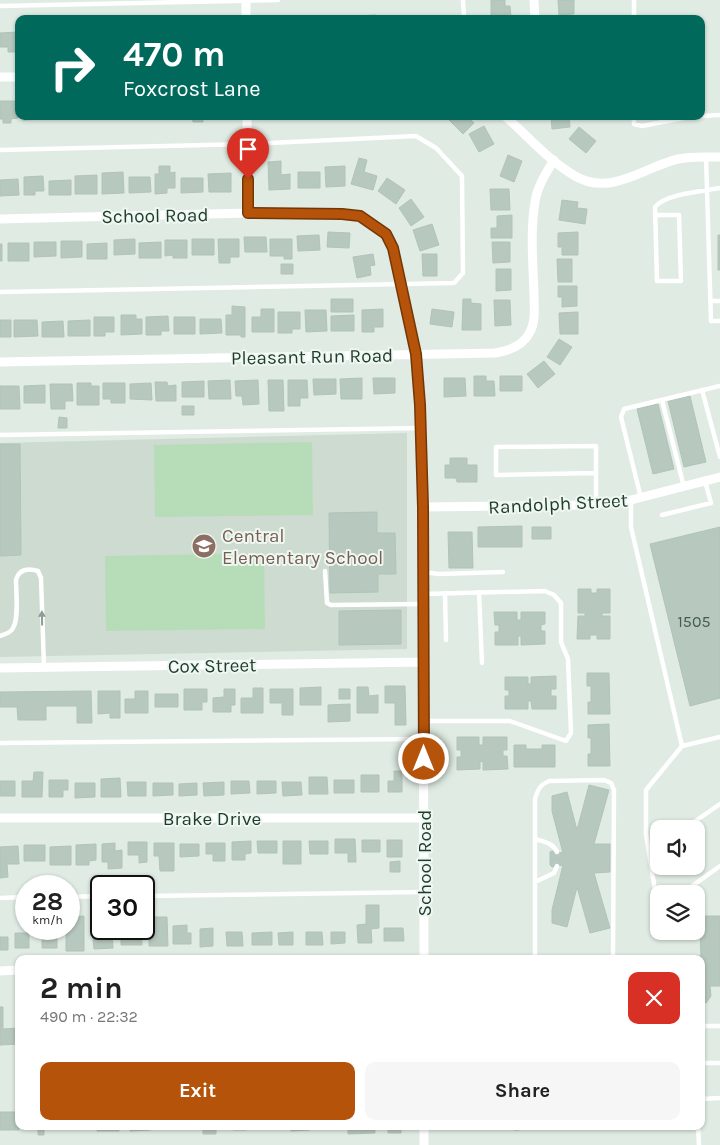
<!DOCTYPE html>
<meta charset="utf-8">
<style>
body{margin:0;font-family:Karla,sans-serif;background:#f6f6f6;color:#222;height:100vh;display:flex;flex-direction:column;font-size:19px;white-space:nowrap}
*{box-sizing:border-box;margin:0}
p{font-size:16px;color:#767676}
.icon{flex:none;width:28px;height:28px;fill:none;stroke:currentColor;stroke-width:2;stroke-linecap:round;stroke-linejoin:round}
.map{position:relative;flex:1;overflow:hidden}
.sheet{position:absolute;left:15px;top:955px;width:690px;height:175px;display:flex;flex-direction:column;background:#fff;border-radius:10px;box-shadow:0 1px 4px #0004}
.sheet>*{flex:none}
.guide{position:absolute;left:15px;top:15px;width:690px;height:105px;border-radius:10px;box-shadow:0 1px 4px #0004;background:#00695c;color:#fff;overflow:hidden}
.buttons{position:absolute;left:650px;top:820px;display:grid;gap:10px}
.buttons a{display:grid;place-items:center;width:55px;height:55px;border-radius:10px;background:#fff;box-shadow:0 1px 4px #0004;font-size:25px}
.speed{position:absolute;left:15px;top:875px;display:flex;gap:10px;font-size:25px;font-weight:700;text-align:center}
.speed>*{display:grid;place-content:center;width:65px;height:65px;border-radius:50%;background:#fff;box-shadow:0 1px 4px #0004;line-height:1}
.speed small{font-size:12px;font-weight:400}
.speed .limit{border:2px solid #111;border-radius:8px;background:#fff;color:#111}
.pin{position:absolute;display:grid;place-items:center;width:42px;height:42px;color:#fff;margin:-51px -21px;border-radius:50% 50% 50% 0;rotate:-45deg;box-shadow:0 0 5px #0007}
.pin .icon{rotate:45deg}
.me{position:absolute;width:55px;margin:-28px;rotate:0deg;stroke-linejoin:round;filter:drop-shadow(0 0 4px #0008)}
.turn{display:flex;align-items:center;gap:18px;height:105px;padding:0 25px;font-size:22px}
.turn .icon{width:65px;height:65px;stroke-width:2.5}
.turn b{display:block;font-size:35px;line-height:42px}
.round{display:grid;place-items:center;flex:none;width:52px;height:52px;border-radius:10px;background:#f6f6f6}
.overview{display:flex;align-items:center;justify-content:space-between;height:85px;padding:0 25px}
h1{font-size:30px;font-weight:700;line-height:38px}
.button{display:flex;gap:10px;margin-top:auto;padding:10px 25px}
.button a{flex:1;height:58px;border-radius:10px;background:#b45309;color:#fff;font-size:20px;font-weight:700;line-height:58px;text-align:center}
.button a+a{background:#f6f6f6;color:#222}
.map>svg:first-child{display:block}
</style>
<div class="map">
<svg width="720" height="1145" viewBox="0 0 720 1145">
<rect width="100%" height="100%" fill="#dfebe3"/>
<path fill="#cddbd1" d="M407 433V649L0 657V443Z"/>
<path fill="#b6ddb8" d="M312 442 313 515 155 517 154 445Z
M264 553 265 629 106 631 105 556Z"/>
<path fill="#b7c8be" stroke="#b1c4b8" d="M491 0H505V6H510L511 17H491Z
M558 0H574V14L559 15Z
M376 15V19H356V16Z
M18 32 19 52H8V47H0V33Z
M0 101H18V118L11 119V123H3V119H0Z
M23 116H45V119L23 120Z
M192 116H203V122H193Z
M451 116H467L474 123 463 134 448 119Z
M551 116H569L570 127 552 129Z
M484 126 494 144 479 152 469 134Z
M579 127 596 141 586 153 569 139Z
M508 155 522 161 514 182 500 176Z
M359 158 367 160 364 172 377 176 373 190 351 184Z
M281 161V175L290 174V189L269 190 268 162Z
M159 166H170V173L175 172V188H167V193L155 194V174H159Z
M345 166V186L326 187 325 167Z
M123 172 124 193 102 194V173Z
M298 172H320V188H298Z
M231 173V192H209L208 174Z
M97 175V194H75V176Z
M43 176 44 191H35V195H24V177Z
M129 177H150L151 192 129 193Z
M181 178H203V192L181 193Z
M387 178 405 190 396 204 378 191Z
M18 179 19 195 0 196V180Z
M71 180V195H49V181Z
M490 189H509L510 210H491Z
M411 199 424 217 411 226 399 208Z
M562 200 578 202 577 208 587 209 585 224 559 220Z
M512 215V238H491V228H497V216Z
M432 224 439 245 420 251 413 230Z
M328 232 350 233 349 248 327 247Z
M578 232V255H562V247H558V233Z
M319 235 320 250 298 251 297 236Z
M718 235H720V270H718Z
M244 237H266L267 252H245Z
M135 239V254L114 255V240Z
M192 239H214V255H192Z
M218 239H239V257H230V263H219Z
M270 239H292V259H284V256H270Z
M165 240H187V258H173V255L165 256Z
M61 241H82V257L61 258Z
M34 242H56V256L34 257Z
M161 242V258H139V243Z
M492 242H510V262L493 263Z
M8 243H29V261H8Z
M107 243V259H87V244Z
M0 244H2V261H0Z
M373 254 375 265 370 266 371 275 357 278 353 257Z
M422 254H437V276H423Z
M557 259H572V282H558Z
M281 264H293V274H281Z
M496 269H511V290L496 291Z
M558 286H577V306L562 307V297H558Z
M331 299H353V312H331Z
M463 299H471V303L481 304V330H462Z
M494 300H510L511 325 495 326Z
M232 306 245 307V337H241V335H226V315H232Z
M261 309H274V332H252V317H261Z
M383 309V327H374V332H362V310Z
M432 309 454 312 452 327 430 324Z
M305 310H326L327 331 306 332Z
M278 312H300V329H292V333H278Z
M578 312V334H560L559 313Z
M121 315H136V319H142V334L121 335Z
M354 315V331H331V316Z
M168 316 169 331H161V335H146V317Z
M94 317H114V332H105V336H94Z
M174 317H195V334H174Z
M200 319H221L222 333 200 334Z
M0 320H11V337H0Z
M14 320H37L38 336 14 337Z
M90 320V336H68V321Z
M63 321 64 337H42V322Z
M559 339 572 347 560 365 547 357Z
M544 361 555 374 538 388 527 374Z
M474 376H486V381H494L495 396H474Z
M500 376H522V391H500Z
M362 378V399H341L340 379Z
M373 378H395V393L374 394Z
M444 378H465L466 396 444 397Z
M313 379H336V394L314 395Z
M230 380 231 399H209L208 381Z
M258 380 259 404 243 405 242 396H236L235 381Z
M268 380H283L284 411H269Z
M288 380H307L308 398H300V406H288Z
M204 381V397H182V382Z
M155 382H167L168 386 176 385V401H156Z
M77 383H91V386H99V405H77Z
M103 383H125V403H111V399H103Z
M151 383 152 400 130 399V384Z
M50 384H72L73 401H65V409H51Z
M45 385V403H24V386Z
M0 386H19L20 409H0Z
M690 396 706 462 684 467 668 401Z
M658 404 674 469 653 474 637 409Z
M182 406H194V415H182Z
M59 417 67 418V428H58Z
M0 444H20L21 555 0 556Z
M450 458H467V465H477V482H457L456 478H445V465H450Z
M377 512V533H395L396 574H378V592L330 593 329 513Z
M522 526V547H478V527Z
M532 527H551V539H532Z
M720 527V698L690 706 650 544Z
M448 532H472L473 568H449Z
M578 589H591V593H597V589H610V613H602V616H610V639H597V635H590V639H577L578 616H585V613H578Z
M401 610V644L339 645V611Z
M494 612H517V620H521V612H545V624L541 625V631H545V644L521 645V636H518V645H495V632H499V625H495Z
M587 673H609L610 714H588V702H591V686H587Z
M556 676V689H551V696H556V709H532L531 701H528V709H505V696H509V690H505V677H528V684H531V677Z
M385 686H405L406 725H395V703H385Z
M321 687V705H300V688Z
M357 687H368L369 696 378 695V713H357Z
M253 688H263V713H241V698H253Z
M184 689H207V702H202V710H184Z
M224 689H235V705H231V712H213V698L224 697Z
M270 689H293V715H282V703H270Z
M339 689H350V699H339Z
M91 691 92 723H77V706H46V720H18L17 707H0V692Z
M98 691H120V718H110V713L98 714Z
M135 691H148V713H125V699H135Z
M155 694H178V707H155Z
M350 704V721L328 722V705Z
M609 724 610 766H588V754H591V738H588V725Z
M457 737H479V745H483V737H507V750H503V756H507L508 769 483 770V761L480 762V769L457 770V757H461V750H457Z
M514 745H526V749H542V745H555V767H514Z
M394 771H402V792H388V781H394Z
M34 772H43L42 797H22V781H33Z
M361 775H379V792H361Z
M309 777H327L328 794H309Z
M120 778 121 797H101V779Z
M49 780H68V790H63V797H49Z
M334 780H354V793H334Z
M0 781H15V796H0Z
M231 781H249L250 793 231 794Z
M257 781H276V793L257 794Z
M127 782H146V796H128Z
M224 782V795L204 796 203 783Z
M282 782H301L302 795 283 796Z
M75 783H95V797L75 798Z
M153 783H173V795L153 796Z
M197 783V795L179 796V784Z
M589 785 609 790 594 844H610V872L594 873 610 928 590 933 577 887 567 927 552 923V910L563 865 552 867 550 865V852L552 851 563 853 552 811V796L567 792 577 830Z
M335 839H355L356 862H348V853H335Z
M362 840H380V852H362Z
M387 840H402V857H387Z
M251 841V853L245 854V860H232V842Z
M257 841H277V853H258Z
M283 841H301V864H283Z
M309 841H328V854H310Z
M128 842H147V862L139 863V855H128Z
M115 843V851L122 850V868L108 869V862H102V844Z
M154 843H174V871H160L159 856H154Z
M206 843H225V861H213V854H206Z
M96 844V860L89 861V865H76V845Z
M180 844H199V856L180 857Z
M24 845H45V861H24Z
M18 846 19 864H7L8 877 0 878V847Z
M71 846V865H50V847Z
M400 861V872H390V862Z
M366 905H379V928L371 929 372 943H358L357 925 366 924Z
M101 913V929H112L113 948 94 949 91 919H95L94 914Z
M84 916V951H66V929H69V925H72V917Z
M703 916H720V986H710L711 996 709 999 706 1003 704 1001 701 1005V959H679V956H701L700 934H704Z
M149 917H167L168 946H149Z
M187 925V933H191V944H173V926Z
M213 928V946L200 947V929Z
M384 928H403L404 941H384Z
M42 929H57V948H42Z
M121 929H141L142 945H121Z
M226 932H242L243 946H227Z
M272 932V945H252V933Z
M293 932V945H279L278 933Z
M306 932H322L323 945H306Z
M331 932H345V943L331 944Z
M15 933H29V948H15Z
M0 937H8V950H0Z
M0 1007H3V1029L19 1028V1044L0 1045Z
M0 1112H19V1130H0Z
M38 1126H44V1135H38Z
M60 1126H88V1129H60Z
M97 1126H119V1131H97Z
M130 1126H151V1130L130 1131Z
M203 1126H216V1134H203Z
M233 1126H246V1130H233Z
M291 1126H309L310 1130 291 1131Z
M317 1126H338V1128L317 1127Z
M348 1126H375V1133L348 1134Z
M388 1126H401V1133H388Z
M443 1126H455V1128H443Z
M509 1126H525V1128H519V1130H514V1128H509Z"/>
<g fill="none" stroke-linecap="round" stroke-linejoin="round">
<path stroke="#fff" stroke-width="4.5" d="M463 0 464 19
M0 6 278 0
M634 19V0
M634 116V124L642 126 694 116
M701 116 720 115
M0 150 247 144 416 136 436 148 462 176 463 273 454 283 0 292
M706 157 711 321H720
M655 215H679L681 281H657L655 207C665 194 703 191 720 188
M711 301H720
M702 390 720 457
M662 400 684 487
M0 435 421 428
M596 473 496 475V447L596 446V504
M641 498 621 417 624 409 720 386
M631 500V527L682 746
M662 515 711 503 705 481
M325 571 327 603 331 605 423 604
M423 572 439 574 503 572
M479 592 482 663
M445 593 446 640
M423 594 545 591 554 595 561 603V642L568 659 571 733 566 741 510 721H424
M0 636C5 634 11 633 13 628 19 619 16 592 16 580 19 569 28 568 38 571L41 578 44 667
M0 743 424 739
M684 829 720 804
M535 839C545 842 553 843 557 852
M649 853 659 846
M535 882 554 873 557 866
M681 894 720 866
M144 896 424 892
M69 897 101 896
M659 897 655 890 646 834V790L682 746 720 737
M0 898 26 897
M535 959V799C538 789 540 785 549 781L604 780 611 783 614 790 613 959
M701 1026H720
M701 1063H720
M701 1099 720 1098
M698 1126 699 1145"/>
<path stroke="#fff" stroke-width="9" d="M246 0V19
M534 0 535 19
M0 77H19
M247 116 248 213
M505 116C528 136 549 161 575 176 611 197 644 167 678 159 691 156 706 157 720 157
M0 219 248 213 342 214 360 216 373 224 387 234 393 248 416 354 420 405 423 507 424 959
M0 362 495 353C509 351 523 346 530 332 536 321 534 306 534 294 533 264 530 232 535 202 537 187 546 173 554 160
M423 507 585 505 631 500 720 477
M0 668 423 662
M0 818H424
M0 971 19 970
M424 1145V1126"/>
</g>
<defs><path id="oneway-solid" d="M-6-.8H1V-3.2L6.5 0L1 3.2V.8H-6Z" transform="scale(1.25)"/></defs>
<use fill="#8f9d96" href="#oneway-solid" transform="translate(42 618) rotate(-91)"/>
<g fill="none" stroke-linecap="round" stroke-linejoin="round">
<defs>
<path id="route" d="M248 179V213L342 214 360 216 386 234 393 248 416 354 420 405 423 507 424 759"/>
</defs>
<use href="#route" stroke="#753606" stroke-width="12"/>
<use href="#route" stroke="#b45309" stroke-width="9"/>
</g>
<defs>
<symbol id="school-disc" viewBox="-11 -11 22 22"><circle r="9.5" fill="#8d6e63" stroke="#eff7f1"/><path d="M0-5L7-2L0 1L-7-2ZM-4 1L0 2.5L4 1V4Q0 6-4 4Z" fill="#fff"/></symbol>
</defs>
<g fill-rule="evenodd">
<use href="#school-disc" x="190" y="532" width="28" height="28"/>
</g>
<g text-anchor="middle" stroke-width="4" stroke-linejoin="round" paint-order="stroke">
<g font-size="16" fill="#455e51">
<text x="694" y="627">1505</text>
</g>
<g font-size="19" fill="#1f3b2d" stroke="#eff7f1">
<text transform="translate(155 215) rotate(-1)" y="7">School Road</text>
<text transform="translate(312 356) rotate(-1)" y="7">Pleasant Run Road</text>
<text transform="translate(558 503) rotate(-3)" y="7">Randolph Street</text>
<text transform="translate(212 665) rotate(-1)" y="7">Cox Street</text>
<text x="212" y="825">Brake Drive</text>
<text transform="translate(424 863) rotate(-90)" y="7">School Road</text>
</g>
<g font-size="19" fill="#785e54" stroke="#eff7f1" text-anchor="start">
<text x="222" y="542">Central<tspan x="222" dy="22">Elementary School</tspan></text>
</g>
</g>
</svg>
<div class="buttons">
<a><svg class="icon" aria-label="sound" viewBox="0 0 24 24"><path d="M4 9h4l5-4v14l-5-4H4zM17 9q2 3 0 6"/></svg></a>
<a><svg class="icon" aria-label="layers" viewBox="0 0 24 24"><path d="M12 4l9 5-9 5-9-5zM3 14l9 5 9-5"/></svg></a>
</div>
<div class="speed"><div>28<small>km/h</small></div><div class="limit">30</div></div>
<div class="pin" style="left:248px;top:179px;background:#d93025"><svg class="icon" aria-label="arrive" viewBox="0 0 24 24"><path d="M6 21V4h12l-3 4 3 4H6"/></svg></div>
<svg class="me" style="left:424px;top:759px" viewBox="-20 -20 40 40"><circle r="17" fill="#b45309" stroke="#fff" stroke-width="3"/><path d="M0-11L8 9 0 5-8 9z" fill="#fff"/></svg>
<div class="guide">
<div class="turn"><svg class="icon" aria-label="right" viewBox="0 0 24 24"><path d="M7 20v-9h11M14 6l5 5-5 5"/></svg><div><b>470 m</b>Foxcrost Lane</div></div>
</div>
<section class="sheet">
<div class="overview"><div><h1>2 min</h1><p>490 m · 22:32</p></div><a class="round" style="background:#d93025;color:#fff"><svg class="icon" aria-label="close" viewBox="0 0 24 24"><path d="M6 6l12 12M18 6L6 18"/></svg></a></div>
<div class="button"><a>Exit</a><a>Share</a></div>
</section>
</div>
